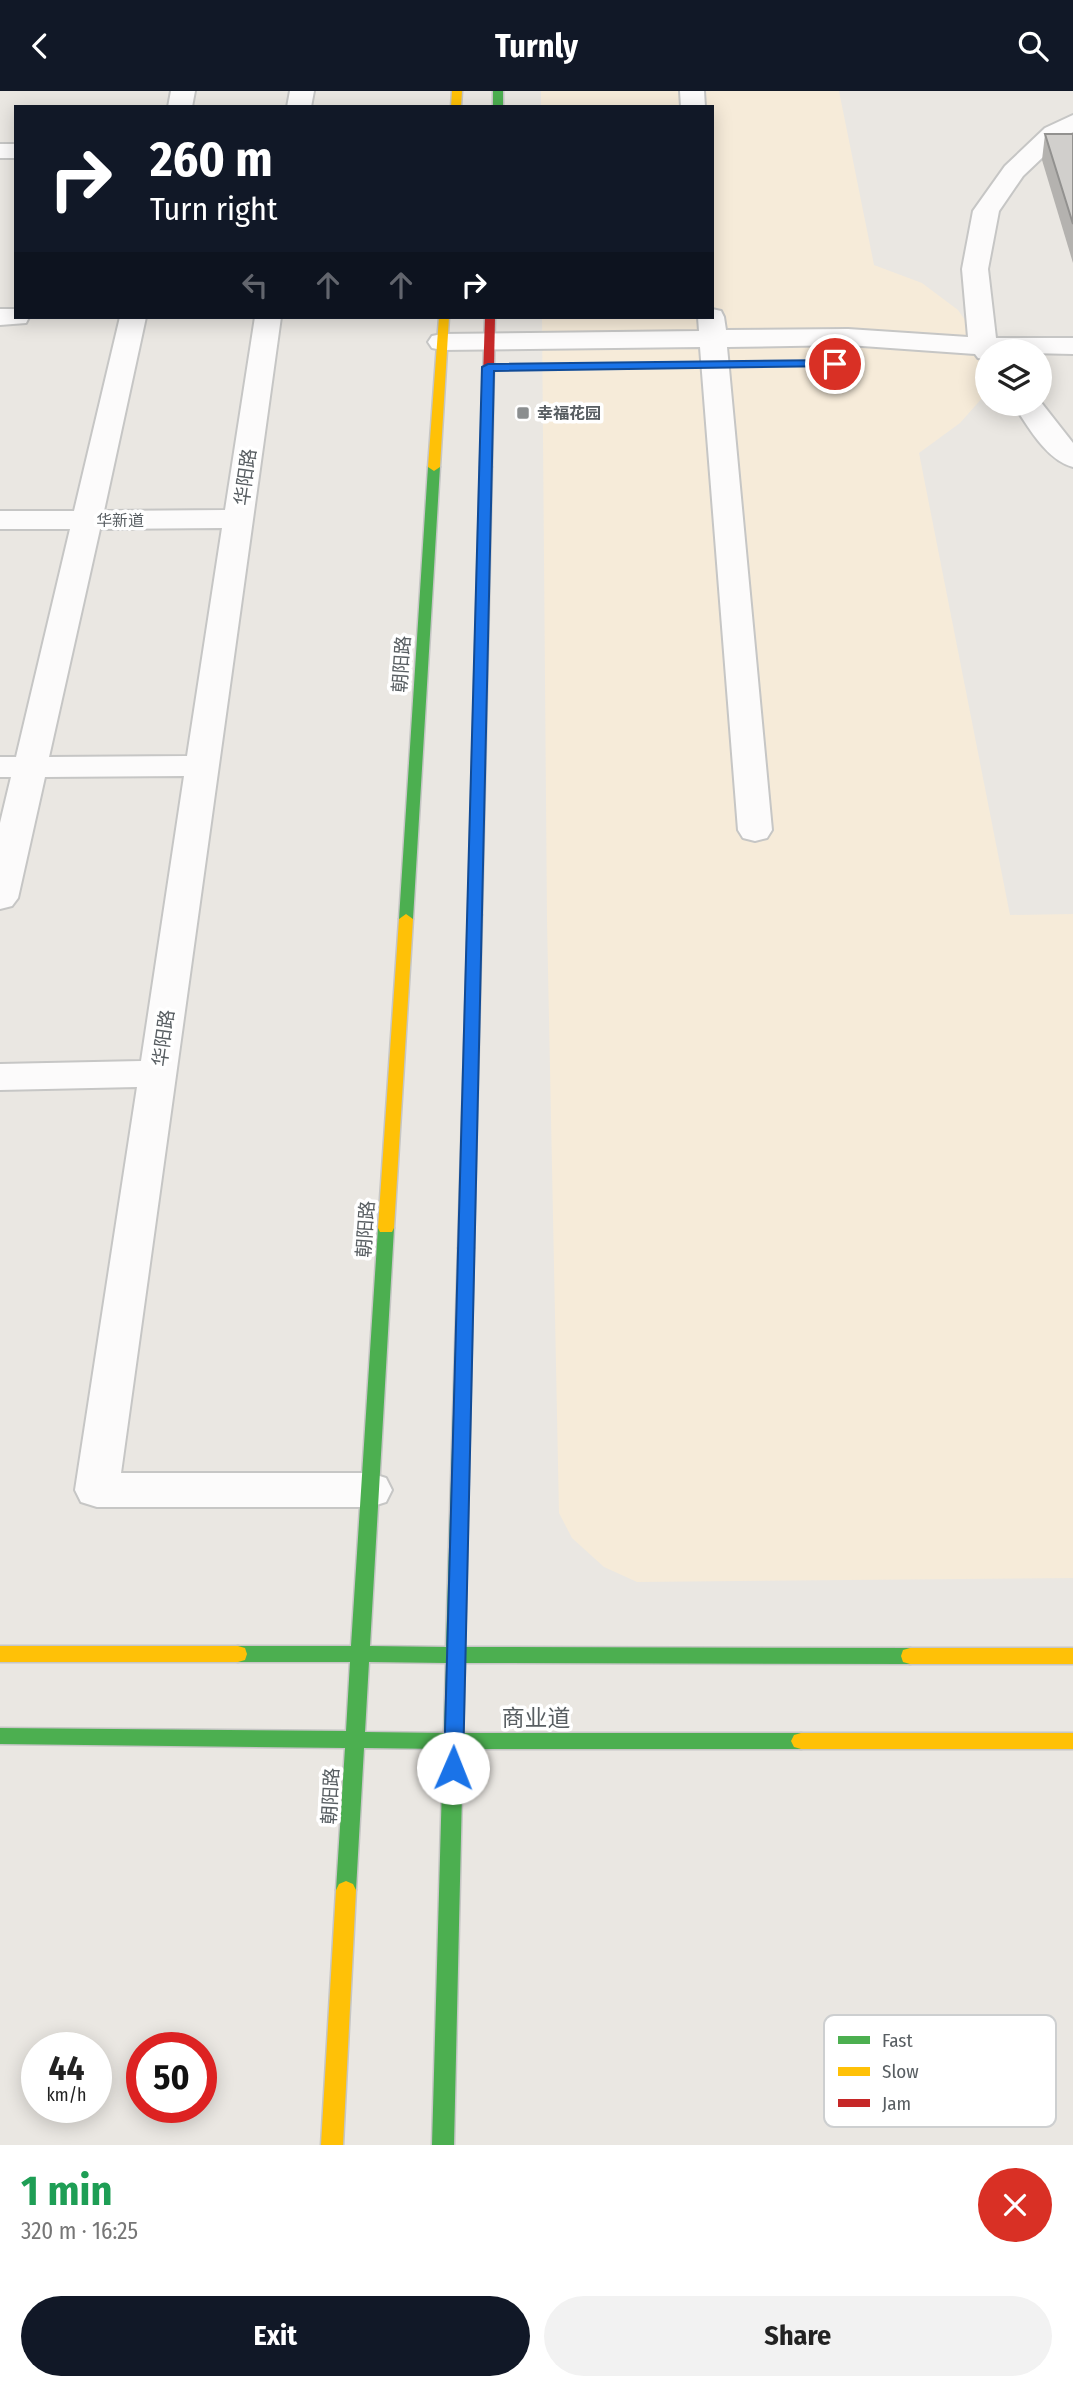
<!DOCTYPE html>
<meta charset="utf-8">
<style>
body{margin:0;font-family:"Fira Sans Condensed","Noto Sans SC",sans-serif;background:#f2f2f2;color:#222;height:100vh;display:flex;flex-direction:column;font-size:26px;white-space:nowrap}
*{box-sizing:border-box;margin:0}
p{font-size:23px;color:#767676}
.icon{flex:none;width:38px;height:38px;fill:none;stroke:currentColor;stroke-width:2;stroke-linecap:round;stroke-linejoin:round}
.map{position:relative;height:2054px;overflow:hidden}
.details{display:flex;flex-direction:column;background:#fff;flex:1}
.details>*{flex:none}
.banner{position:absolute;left:14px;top:14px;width:700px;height:214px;border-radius:0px;box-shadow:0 4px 18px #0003;background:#111827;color:#fff;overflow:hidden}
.tools{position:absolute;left:975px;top:248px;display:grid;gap:14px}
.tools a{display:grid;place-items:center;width:77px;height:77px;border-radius:50%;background:#fff;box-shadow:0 4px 18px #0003;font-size:35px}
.speed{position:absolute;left:21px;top:1941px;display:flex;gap:14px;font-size:35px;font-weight:700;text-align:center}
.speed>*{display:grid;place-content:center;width:91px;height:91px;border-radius:50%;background:#fff;box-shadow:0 4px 18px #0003;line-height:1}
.speed small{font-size:18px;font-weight:400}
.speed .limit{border:10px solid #d22;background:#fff;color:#111}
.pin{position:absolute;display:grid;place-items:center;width:60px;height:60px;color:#fff;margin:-30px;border:4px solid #fff;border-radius:50%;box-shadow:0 2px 7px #0007}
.me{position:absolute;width:77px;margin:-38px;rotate:1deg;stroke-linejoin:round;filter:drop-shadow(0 0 5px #0008)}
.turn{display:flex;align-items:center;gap:24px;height:147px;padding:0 21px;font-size:32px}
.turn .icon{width:91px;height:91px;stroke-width:2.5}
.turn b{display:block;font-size:49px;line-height:60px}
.lanes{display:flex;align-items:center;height:66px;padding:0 21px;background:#0003;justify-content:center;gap:35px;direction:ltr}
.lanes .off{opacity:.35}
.round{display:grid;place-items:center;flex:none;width:74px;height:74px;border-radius:37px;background:#f2f2f2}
.overview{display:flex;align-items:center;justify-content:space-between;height:119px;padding:0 21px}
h1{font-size:42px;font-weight:700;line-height:52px;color:#1e9e55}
.primary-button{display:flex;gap:14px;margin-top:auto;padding:14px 21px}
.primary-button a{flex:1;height:80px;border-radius:42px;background:#111827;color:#fff;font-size:28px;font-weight:700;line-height:80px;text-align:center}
.primary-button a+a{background:#f2f2f2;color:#222}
header{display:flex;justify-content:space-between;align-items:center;height:91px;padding:0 21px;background:#111827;color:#fff;font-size:32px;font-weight:700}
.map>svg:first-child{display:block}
</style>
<header><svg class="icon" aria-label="back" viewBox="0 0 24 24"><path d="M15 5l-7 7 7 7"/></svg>Turnly<svg class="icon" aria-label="search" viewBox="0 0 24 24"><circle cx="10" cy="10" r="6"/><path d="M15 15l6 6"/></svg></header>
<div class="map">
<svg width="1073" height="2054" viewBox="0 0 1073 2054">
<rect width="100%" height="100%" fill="#eae7e2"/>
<path fill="#f6ebd9" d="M541 0H839L874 174 922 192 958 219 976 245 985 281 984 305 960 332 919 362 1010 824 1073 823V1487L637 1491 604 1476 572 1447 559 1422 547 829 542 226H712V16H541Z"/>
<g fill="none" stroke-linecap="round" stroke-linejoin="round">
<defs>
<path id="street" d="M171 0H195L192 16H168Z
M290 0H314L311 16H287Z
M680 0H704L705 16H681Z
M1073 24V41L1063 47 1023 85 999 120 988 178 996 247H1073V263L987 261V269L978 267 975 263 848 254 727 256 772 739 767 747 755 750 743 747 738 739 700 256 442 259 432 257 428 251 432 245 442 243 699 240 698 226H712V218L721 220 724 226 726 239 848 238 968 246 962 178 973 120 1005 75 1045 37Z
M0 53H16V67H0Z
M0 218H16V226H29L26 232 0 234Z
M120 226H146L104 420 225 419 255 226H281L121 1382H370L386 1387 392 1399 386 1411 370 1416H97L81 1411 75 1399 137 996 0 999V973L141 970 184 685 45 686 18 807 12 815 0 818V732L11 686H0V666H16L70 438H0V420H74ZM222 437 187 665 49 666 100 438Z
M1040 310 1073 352V376C1046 369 1028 335 1013 313H1040Z"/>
<path id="fast" d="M493 0H503V16H493Z
M434 372 440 376 413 828 406 833 399 828 428 376Z
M486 372 492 376 482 824 475 829 468 824 480 376Z
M386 1131 392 1133 394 1137 370 1555 446 1556 458 1157 460 1153H472L474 1157 465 1556 910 1557 917 1559 919 1565 917 1571 910 1573 465 1572 463 1642H801L808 1644 811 1650 808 1656 801 1658H463L454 2054H432L443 1658 364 1657 356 1799 353 1805 346 1808 339 1805 336 1799 345 1657 0 1653V1637L346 1640 350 1571H238L231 1569 229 1563 231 1557 238 1555H351L378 1137 380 1133ZM369 1571 446 1572 444 1642 365 1641Z"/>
<path id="slow" d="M452 0H462L461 16H451Z
M439 226H449L440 376 434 380 428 376Z
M475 819 482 824 474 1157 472 1161H460L458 1157 468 824Z
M406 823 413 828 394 1137 392 1141H380L378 1137 399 828Z
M0 1555H238L245 1557 247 1563 245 1569 238 1571H0Z
M910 1557H1073V1573H910L903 1571 901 1565 903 1559Z
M801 1642H1073V1658H801L794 1656 791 1650 794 1644Z
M346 1790 353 1793 356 1799 343 2054H321L336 1799 339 1793Z"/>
<path id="jam" d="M485 226H495L492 376 486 380 480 376Z"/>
</defs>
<use href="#street" stroke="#c6c6c5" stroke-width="4"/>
<use href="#fast" stroke="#c6c6c5" stroke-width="3"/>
<use href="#slow" stroke="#c6c6c5" stroke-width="3"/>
<use href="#jam" stroke="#c6c6c5" stroke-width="3"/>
<use href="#street" fill="#fcfbfb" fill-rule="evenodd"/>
<use href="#fast" fill="#4caf50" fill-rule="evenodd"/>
<use href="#slow" fill="#ffc107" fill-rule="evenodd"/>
<use href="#jam" fill="#c62828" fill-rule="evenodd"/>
</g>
<path fill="#b4b2af" d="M1045 43H1073V172L1042 69Z"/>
<path fill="#d1cfcc" stroke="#92918f" stroke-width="2" d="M1045 43H1073V133Z"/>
<path fill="#1a73e8" stroke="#114b97" stroke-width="2" d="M835 269 839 270V275L494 280 463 1677 460 1683 453 1685 446 1683 444 1677 482 276 488 273Z"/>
<rect fill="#8b8e8f" stroke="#fff" stroke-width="2.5" x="516" y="315" width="14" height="14" rx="3.5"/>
<g text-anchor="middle" stroke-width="7" stroke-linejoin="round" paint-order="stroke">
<g font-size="16" font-weight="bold" fill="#585e62" stroke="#fff" text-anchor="start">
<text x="537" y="328">幸福花园</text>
</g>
<g font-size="16" fill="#585e62" stroke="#fff">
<text x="120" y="435">华新道</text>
</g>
<g font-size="19" fill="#585e62" stroke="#fff">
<text transform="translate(245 386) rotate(-82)" y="7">华阳路</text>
<text transform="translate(401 573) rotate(-86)" y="7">朝阳路</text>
<text transform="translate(163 947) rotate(-82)" y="7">华阳路</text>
<text transform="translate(365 1138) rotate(-86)" y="7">朝阳路</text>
<text transform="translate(330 1705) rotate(-87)" y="7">朝阳路</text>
</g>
<g font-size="23" fill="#585e62" stroke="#fff">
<text x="536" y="1635">商业道</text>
</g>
</g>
<rect x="824" y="1924" width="232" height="112" rx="10" fill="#fff" stroke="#cdcfd0" stroke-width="2"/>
<rect x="838" y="1945" width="32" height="8" fill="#4caf50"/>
<rect x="838" y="1976" width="32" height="9" fill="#ffc107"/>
<rect x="838" y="2008" width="32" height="8" fill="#c62828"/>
<g font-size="19" fill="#585e62">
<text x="882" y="1956">Fast</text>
<text x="882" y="1987">Slow</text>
<text x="882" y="2019">Jam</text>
</g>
</svg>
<div class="tools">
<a><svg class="icon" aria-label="layers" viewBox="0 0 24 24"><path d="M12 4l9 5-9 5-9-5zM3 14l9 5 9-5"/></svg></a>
</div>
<div class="speed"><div>44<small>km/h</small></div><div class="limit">50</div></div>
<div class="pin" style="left:835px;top:273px;background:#d93025"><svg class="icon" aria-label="arrive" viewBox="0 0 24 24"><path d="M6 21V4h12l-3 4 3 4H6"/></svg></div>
<svg class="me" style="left:453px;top:1677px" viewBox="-20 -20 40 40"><circle r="19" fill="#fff"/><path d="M0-13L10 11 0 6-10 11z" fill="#1a73e8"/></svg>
<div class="banner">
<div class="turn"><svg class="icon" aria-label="right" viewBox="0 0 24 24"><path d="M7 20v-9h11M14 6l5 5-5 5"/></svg><div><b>260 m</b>Turn right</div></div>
<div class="lanes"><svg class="icon off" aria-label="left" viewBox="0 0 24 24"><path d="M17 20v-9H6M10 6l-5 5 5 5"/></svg><svg class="icon off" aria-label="ahead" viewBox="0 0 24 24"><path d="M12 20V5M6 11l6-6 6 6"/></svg><svg class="icon off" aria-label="ahead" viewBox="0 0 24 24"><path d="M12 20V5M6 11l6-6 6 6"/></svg><svg class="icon" aria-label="right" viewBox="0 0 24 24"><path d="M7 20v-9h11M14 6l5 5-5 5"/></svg></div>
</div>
</div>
<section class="details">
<div class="overview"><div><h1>1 min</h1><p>320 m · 16:25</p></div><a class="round" style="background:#d93025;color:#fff"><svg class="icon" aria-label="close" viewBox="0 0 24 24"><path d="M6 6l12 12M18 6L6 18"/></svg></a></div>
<div class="primary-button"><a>Exit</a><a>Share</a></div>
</section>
